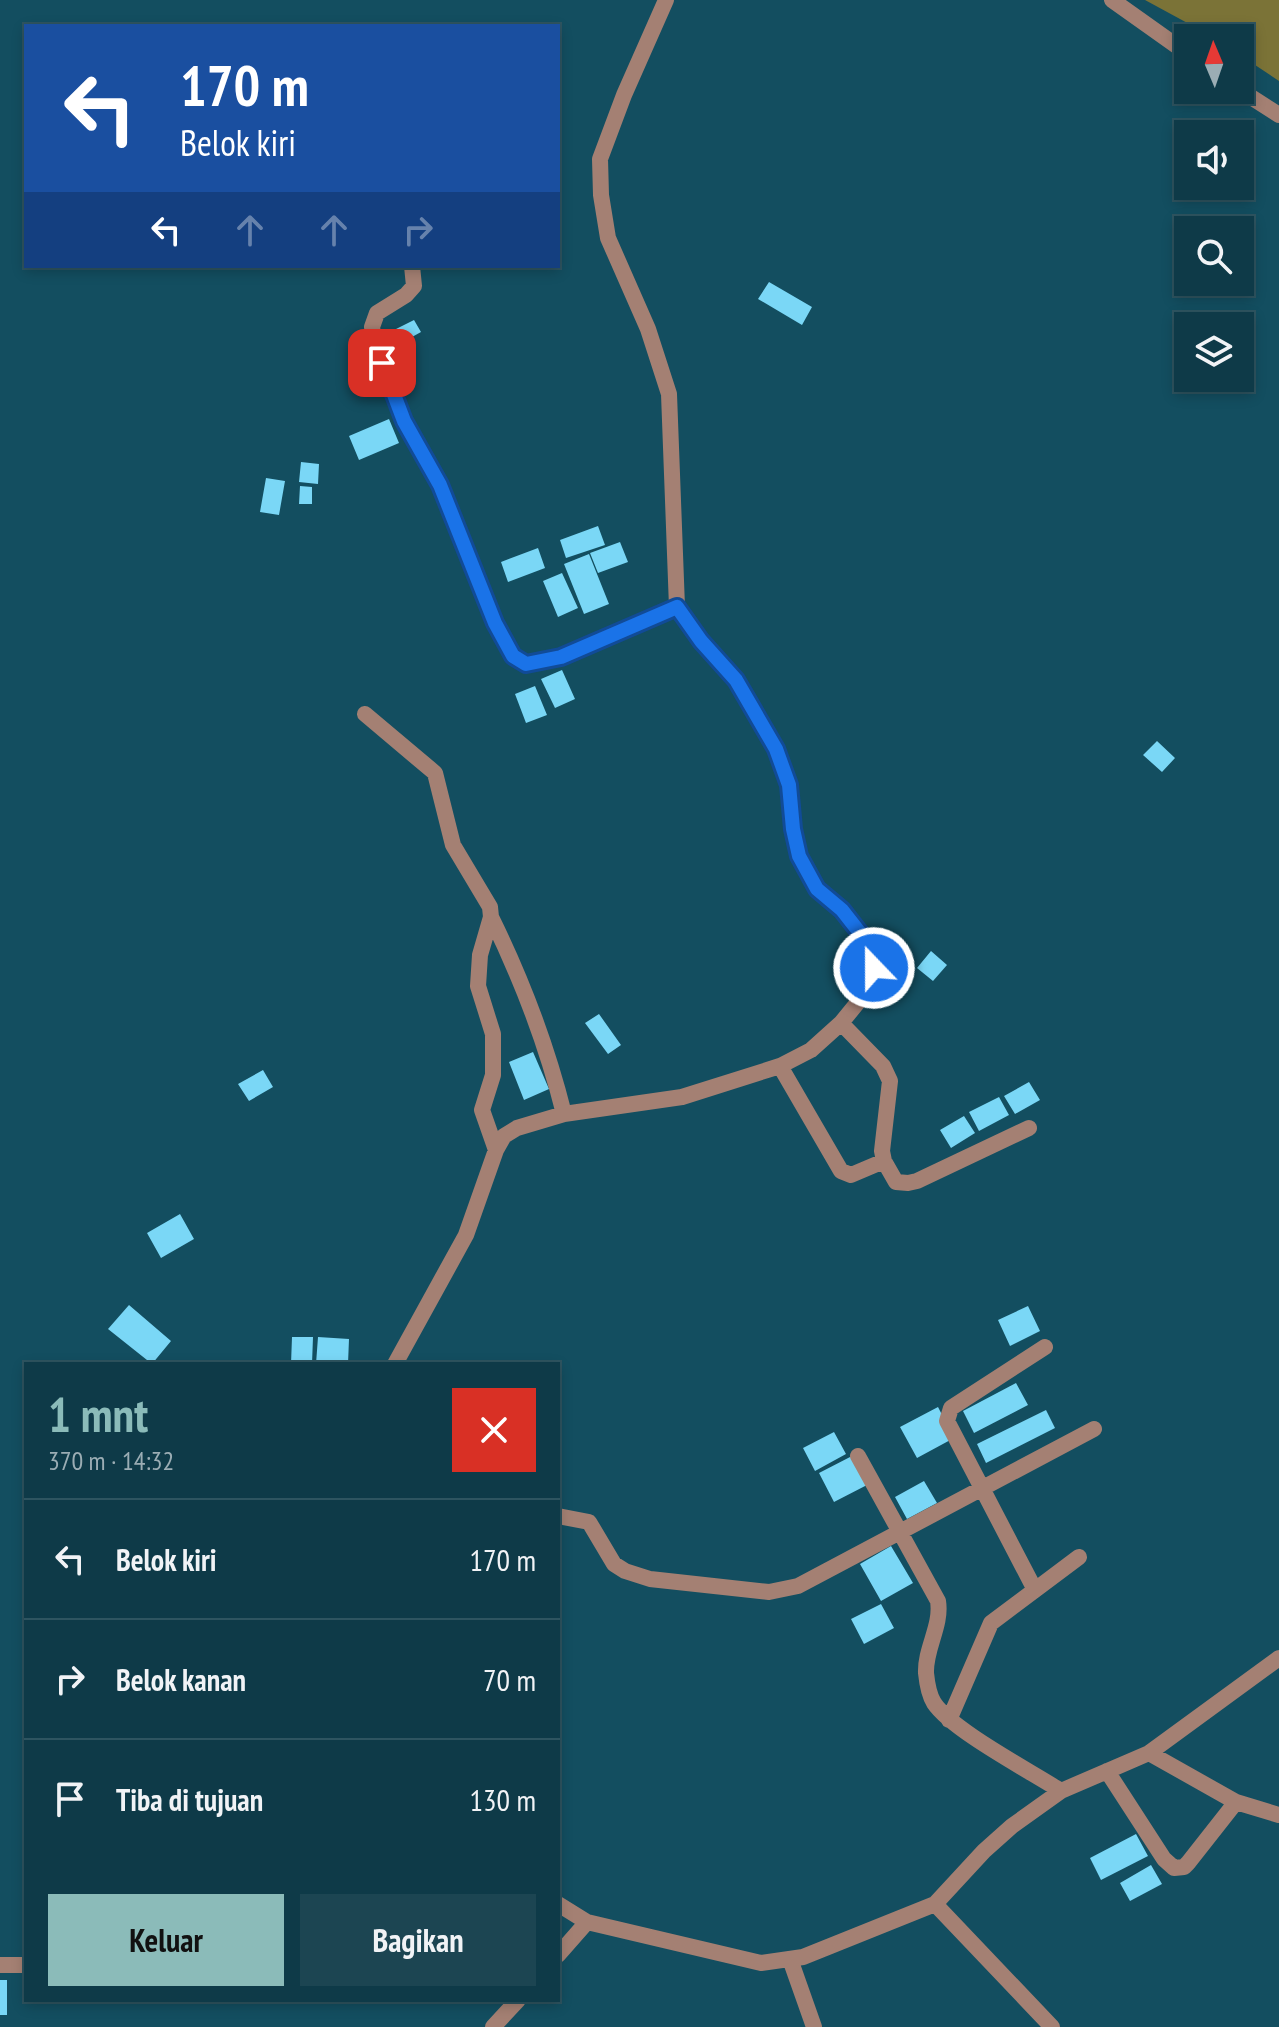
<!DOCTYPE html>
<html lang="id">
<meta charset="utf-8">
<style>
body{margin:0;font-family:"PT Sans Narrow",sans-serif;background:#1c4552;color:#f1f3f6;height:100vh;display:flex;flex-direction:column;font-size:30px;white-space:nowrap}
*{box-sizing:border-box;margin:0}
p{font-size:26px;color:#9badb4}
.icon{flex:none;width:44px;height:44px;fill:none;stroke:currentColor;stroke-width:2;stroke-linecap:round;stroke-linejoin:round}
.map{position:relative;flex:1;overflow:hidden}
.panel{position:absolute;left:24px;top:1362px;width:536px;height:640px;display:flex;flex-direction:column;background:#0e3a48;border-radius:0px;box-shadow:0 4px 12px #0003,0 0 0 2px #2e5460}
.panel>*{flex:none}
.top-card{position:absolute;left:24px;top:24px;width:536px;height:244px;border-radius:0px;box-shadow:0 4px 12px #0003,0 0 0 2px #2e5460;background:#1a4fa0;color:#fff;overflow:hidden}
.needle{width:52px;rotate:358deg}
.tools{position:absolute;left:1174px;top:24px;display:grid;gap:16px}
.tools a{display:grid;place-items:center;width:80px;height:80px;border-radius:0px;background:#0e3a48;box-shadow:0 4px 12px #0003,0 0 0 2px #2e5460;font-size:40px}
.pin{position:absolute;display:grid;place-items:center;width:68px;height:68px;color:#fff;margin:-34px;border-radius:16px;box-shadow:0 4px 12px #0006}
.me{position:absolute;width:88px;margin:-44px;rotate:338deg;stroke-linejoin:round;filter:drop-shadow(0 0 6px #0008)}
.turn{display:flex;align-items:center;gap:28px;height:168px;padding:0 24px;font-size:36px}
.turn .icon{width:104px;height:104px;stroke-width:2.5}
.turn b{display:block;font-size:56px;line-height:68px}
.lanes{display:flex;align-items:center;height:76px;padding:0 24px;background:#0003;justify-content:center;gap:40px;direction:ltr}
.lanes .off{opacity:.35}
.round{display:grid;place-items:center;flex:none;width:84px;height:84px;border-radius:0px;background:#1c4552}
.summary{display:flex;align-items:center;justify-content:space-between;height:136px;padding:0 24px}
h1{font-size:48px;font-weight:700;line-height:60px;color:#8bbbb9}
.cta{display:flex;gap:16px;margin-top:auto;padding:16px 24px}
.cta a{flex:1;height:92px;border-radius:0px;background:#8bbbb9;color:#111;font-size:32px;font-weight:700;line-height:92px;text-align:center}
.cta a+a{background:#1c4552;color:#f1f3f6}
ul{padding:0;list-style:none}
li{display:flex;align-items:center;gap:24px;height:120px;padding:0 24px;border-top:2px solid #2e5460}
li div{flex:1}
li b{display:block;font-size:30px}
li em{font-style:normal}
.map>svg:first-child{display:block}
</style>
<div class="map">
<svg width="1279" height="2027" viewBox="0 0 1279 2027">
<rect width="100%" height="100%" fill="#134e60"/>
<path fill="#7b7337" d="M1145 0H1279V81L1240 55V38H1215Z"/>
<path fill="#7ad7f6" d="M769 282 812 307 802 325 758 299Z
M414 320 421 332 403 342 396 329Z
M389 419 399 443 359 460 349 436Z
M301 462 319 464 318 484 299 482Z
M266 478 285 481 279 515 260 512Z
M300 486 312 487V504H299Z
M598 526 605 545 566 558 560 540Z
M620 542 628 562 598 573 590 553Z
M538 548 545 568 508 582 501 562Z
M589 554 609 604 584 614 564 564Z
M562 573 578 608 558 617 543 581Z
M562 670 575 699 555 708 541 679Z
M535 686 547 715 526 723 515 694Z
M1157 741 1175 758 1162 772 1143 755Z
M931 951 947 965 933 981 917 968Z
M599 1014 621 1045 608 1054 585 1023Z
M533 1052 549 1089 524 1100 509 1062Z
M263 1070 273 1087 249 1101 238 1084Z
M1029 1082 1040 1100 1015 1114 1004 1096Z
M999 1097 1009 1115 979 1131 969 1112Z
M964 1116 975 1133 951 1148 940 1130Z
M180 1214 194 1239 161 1258 147 1233Z
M129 1305 171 1341 152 1364 108 1329Z
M1028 1306 1040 1331 1010 1346 998 1320Z
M292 1337H313L312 1364H291Z
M318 1337 349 1339 348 1364H316Z
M1016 1383 1028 1405 974 1433 963 1411Z
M938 1407 954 1438 917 1458 900 1427Z
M1046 1410 1055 1428 986 1463 977 1444Z
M834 1432 846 1454 815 1471 803 1448Z
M852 1456 867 1485 834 1502 819 1473Z
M924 1481 937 1503 907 1519 895 1497Z
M891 1546 913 1583 881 1601 860 1564Z
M881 1604 894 1628 864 1644 851 1619Z
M1136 1834 1148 1856 1101 1880 1090 1858Z
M1151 1865 1162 1884 1130 1901 1120 1883Z
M0 1980H7V2015H0Z"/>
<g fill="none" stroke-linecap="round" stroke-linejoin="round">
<path stroke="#a48073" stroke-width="16" d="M1112 0 1188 54
M1240 90 1279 115
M412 266 414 286 406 295 377 313 372 327 375 346 404 421 440 485 495 623 513 656 526 664 561 657 677 607
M365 714 435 773 453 845 490 907 491 917 480 955 478 986 493 1034V1075L482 1110 496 1150
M491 917C522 980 547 1046 564 1114
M841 1023 883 1066 890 1081 882 1151 884 1161 896 1182 908 1183 917 1181 1029 1128
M780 1066 841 1171 851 1175 884 1161
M395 1364 466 1235 496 1150 504 1136 517 1128 564 1114 682 1097 780 1066 811 1050 841 1023 863 996 874 968 872 954 860 933 842 910 817 889 799 856 793 829 789 785 776 749 736 680 701 641 677 607 669 394 648 329 608 238 601 195 600 159 624 95 666 0
M858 1456 938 1601C942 1626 925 1648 926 1673 927 1683 929 1695 934 1703 952 1730 1030 1771 1061 1791
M558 1516 589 1522 614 1564 625 1571 650 1579 769 1592 798 1586 1094 1429
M1035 1590 947 1421 951 1408 1045 1347
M949 1720 991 1623 1079 1557
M1149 1753 1236 1802 1279 1815
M1107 1771 1164 1859 1174 1868 1184 1867 1188 1863 1236 1802
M558 1904 587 1922 761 1963 803 1957 935 1904 984 1851 1012 1826 1061 1791 1149 1753 1279 1658
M935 1904 1052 2027
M558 1955 587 1922
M790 1959 814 2027
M0 1965H26
M493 2027 518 2000"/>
</g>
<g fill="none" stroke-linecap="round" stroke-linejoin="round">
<defs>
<path id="route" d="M382 363 404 421 440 485 495 623 513 656 526 664 561 657 677 607 701 641 736 680 776 749 789 785 793 829 799 856 817 889 842 910 860 933 872 954 874 968"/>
</defs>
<use href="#route" stroke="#114b97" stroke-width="20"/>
<use href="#route" stroke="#1a73e8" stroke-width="14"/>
</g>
</svg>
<div class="tools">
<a><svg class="needle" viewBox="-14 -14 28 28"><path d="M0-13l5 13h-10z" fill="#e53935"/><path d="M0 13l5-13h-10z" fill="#9badb4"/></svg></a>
<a><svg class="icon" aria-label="sound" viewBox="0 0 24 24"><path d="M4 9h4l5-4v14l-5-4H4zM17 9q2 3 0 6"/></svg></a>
<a><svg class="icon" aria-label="search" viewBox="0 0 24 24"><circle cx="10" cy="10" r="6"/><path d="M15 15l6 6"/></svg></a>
<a><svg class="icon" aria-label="layers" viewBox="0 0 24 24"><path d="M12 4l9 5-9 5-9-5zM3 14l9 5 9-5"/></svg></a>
</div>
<div class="pin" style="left:382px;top:363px;background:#d93025"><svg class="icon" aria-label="arrive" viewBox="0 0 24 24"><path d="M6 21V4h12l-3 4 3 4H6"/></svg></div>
<svg class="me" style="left:874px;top:968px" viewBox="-20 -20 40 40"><circle r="17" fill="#1a73e8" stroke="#fff" stroke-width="3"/><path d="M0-11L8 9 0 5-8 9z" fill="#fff"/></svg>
<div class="top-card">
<div class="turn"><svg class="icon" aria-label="left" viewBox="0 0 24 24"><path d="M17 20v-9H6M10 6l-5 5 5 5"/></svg><div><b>170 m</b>Belok kiri</div></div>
<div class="lanes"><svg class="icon" aria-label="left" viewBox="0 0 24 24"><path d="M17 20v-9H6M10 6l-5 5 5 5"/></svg><svg class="icon off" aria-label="ahead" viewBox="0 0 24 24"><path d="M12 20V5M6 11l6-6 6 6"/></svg><svg class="icon off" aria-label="ahead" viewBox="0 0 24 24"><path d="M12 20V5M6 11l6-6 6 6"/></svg><svg class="icon off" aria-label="right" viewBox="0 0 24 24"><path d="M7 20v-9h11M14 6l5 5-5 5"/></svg></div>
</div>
<section class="panel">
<div class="summary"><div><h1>1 mnt</h1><p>370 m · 14:32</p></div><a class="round" style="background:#d93025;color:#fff"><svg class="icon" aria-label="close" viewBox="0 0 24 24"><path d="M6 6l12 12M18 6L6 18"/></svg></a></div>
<ul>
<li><svg class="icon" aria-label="left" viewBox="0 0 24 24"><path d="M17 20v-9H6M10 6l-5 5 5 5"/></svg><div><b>Belok kiri</b></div><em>170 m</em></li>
<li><svg class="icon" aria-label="right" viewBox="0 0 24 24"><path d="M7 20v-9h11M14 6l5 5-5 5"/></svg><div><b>Belok kanan</b></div><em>70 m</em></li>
<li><svg class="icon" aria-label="arrive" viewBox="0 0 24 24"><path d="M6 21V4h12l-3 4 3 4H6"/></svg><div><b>Tiba di tujuan</b></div><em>130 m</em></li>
</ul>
<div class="cta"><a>Keluar</a><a>Bagikan</a></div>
</section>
</div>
